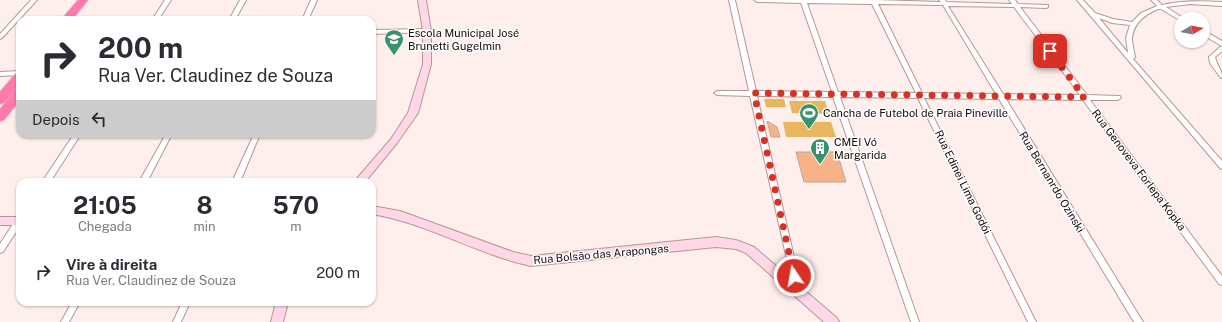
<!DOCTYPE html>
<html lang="pt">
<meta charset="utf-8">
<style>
body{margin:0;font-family:"Public Sans",sans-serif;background:#f2f2f3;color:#2b2b33;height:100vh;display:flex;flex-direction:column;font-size:15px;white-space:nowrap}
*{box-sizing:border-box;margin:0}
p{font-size:13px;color:#7c7c81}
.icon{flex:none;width:22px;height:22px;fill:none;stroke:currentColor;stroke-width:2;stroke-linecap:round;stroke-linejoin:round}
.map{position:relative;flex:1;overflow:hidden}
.details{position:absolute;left:16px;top:178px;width:360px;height:128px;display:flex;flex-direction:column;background:#fff;border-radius:12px;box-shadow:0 1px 3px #0004}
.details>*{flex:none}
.top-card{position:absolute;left:16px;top:16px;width:360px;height:122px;border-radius:12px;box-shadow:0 1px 3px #0004;background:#fff;color:#2b2b33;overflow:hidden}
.needle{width:26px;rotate:80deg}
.buttons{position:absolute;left:1174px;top:12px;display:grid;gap:8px}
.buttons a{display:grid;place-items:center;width:36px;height:36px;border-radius:50%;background:#fff;box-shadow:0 1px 3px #0004;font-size:20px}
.pin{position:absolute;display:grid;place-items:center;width:34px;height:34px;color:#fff;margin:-17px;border-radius:8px;box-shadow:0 2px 6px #0006}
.me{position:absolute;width:44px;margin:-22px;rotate:348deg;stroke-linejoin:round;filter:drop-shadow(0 0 3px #0008)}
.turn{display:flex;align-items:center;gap:14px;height:84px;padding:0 16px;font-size:18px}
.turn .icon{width:52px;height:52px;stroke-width:2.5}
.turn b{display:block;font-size:28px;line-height:34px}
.then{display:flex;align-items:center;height:38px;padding:0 16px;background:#0003;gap:8px;font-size:15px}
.eta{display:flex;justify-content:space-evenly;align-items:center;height:68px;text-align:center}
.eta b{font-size:24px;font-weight:700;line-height:28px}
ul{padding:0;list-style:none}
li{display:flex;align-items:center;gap:12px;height:52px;padding:0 16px}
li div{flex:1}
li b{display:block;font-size:15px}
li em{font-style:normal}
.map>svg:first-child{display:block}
</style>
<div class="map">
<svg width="1222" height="322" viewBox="0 0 1222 322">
<rect width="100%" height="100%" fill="#feefed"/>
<path fill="#e7b65e" d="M764 99H784L786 107H766Z
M789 101H825L829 114 792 113Z
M783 122H831L836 137H786Z"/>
<path fill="#f7b387" stroke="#c0a493" d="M767 121 777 127 780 137H771Z
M796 152H837L846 182H804Z"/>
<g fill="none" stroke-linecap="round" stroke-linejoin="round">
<defs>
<path id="street" d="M31 0H37L2 38 0 39V34Z
M165 0H171L158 20H152Z
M240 0H246L235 20H229Z
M311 0H317L308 20H302Z
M729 0H735L756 91 832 92 801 3 757 2 754 0H876L941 2 939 0H945L946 2 1012 4 1009 0H1015L1018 4 1048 5V7L1046 8 1020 7 1087 95 1120 96 1121 98 1118 100H1090L1222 276V285L1219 284 1083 100 1006 99 1143 322H1134L999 99 924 98 1036 322H1028L918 98 840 97 919 322H911L833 97 757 96 802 292 801 295 798 296 795 295 750 96 717 95 714 93 717 91H749ZM807 3 872 4 916 93 838 92ZM878 4 943 5 996 94 922 93ZM948 6 1014 7 1080 95 1003 94Z
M1077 0H1083L1095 13 1113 19 1132 22 1141 13 1157 6 1151 0H1157L1162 5C1182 0 1202 1 1222 2V6L1190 4 1166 7 1183 18 1184 19H1181V21L1161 9H1158C1145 15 1134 22 1132 38 1132 44 1134 51 1135 57L1133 59 1222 161V169L1220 168ZM1099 18 1112 23 1130 25 1126 38 1128 53Z
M427 29 429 30V32L372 34V30Z
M1203 30 1222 41V46L1203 35Z
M1222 46V51L1215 57C1217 67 1222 68 1222 78L1220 77 1210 63 1209 57 1220 47Z
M20 71V75L0 76V72Z
M74 134H81L50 182H42Z
M166 134H172L147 182H139Z
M254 134H260L240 182H232Z
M20 217V226L3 252 0 253V244L17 218Z
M72 302H80L69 322H61Z
M182 302H190L181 322H173Z"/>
<path id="secondary" d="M418 0H426L431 31V64L418 113 397 143 365 182H354L391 139 408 113 423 64V31Z
M372 206 400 211 513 252 531 256 716 237 736 240 754 247 837 318 839 322H824L746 253 736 249 716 247 531 266C476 254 427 223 372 214Z
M0 217H20V225H0Z
M276 302H288L283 322H271Z"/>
<path id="highway" d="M78 0H88L72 20H61Z
M20 72V84L4 103 0 104V92L16 73Z
M20 88V100L4 120 0 121V109L16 89Z"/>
</defs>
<use href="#street" stroke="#b79692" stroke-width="2"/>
<use href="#secondary" stroke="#b79692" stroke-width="2"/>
<use href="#highway" stroke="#d0cece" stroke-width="2"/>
<use href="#street" fill="#fff" fill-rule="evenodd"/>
<use href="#secondary" fill="#ffd7e6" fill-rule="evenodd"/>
<use href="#highway" fill="#ff7aaa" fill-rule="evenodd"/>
</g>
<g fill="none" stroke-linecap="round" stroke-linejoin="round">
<path stroke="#d93025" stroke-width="7" stroke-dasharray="0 12.6" d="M794 276 754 93 1084 97 1050 51"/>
</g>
<defs>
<symbol id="school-pin" viewBox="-11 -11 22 30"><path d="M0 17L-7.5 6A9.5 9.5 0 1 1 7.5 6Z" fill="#36936b" stroke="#fff"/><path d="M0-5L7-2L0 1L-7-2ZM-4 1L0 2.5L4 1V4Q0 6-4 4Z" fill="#fff"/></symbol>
<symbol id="stadium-pin" viewBox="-11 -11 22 30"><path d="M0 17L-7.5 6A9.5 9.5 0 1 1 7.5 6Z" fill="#36936b" stroke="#fff"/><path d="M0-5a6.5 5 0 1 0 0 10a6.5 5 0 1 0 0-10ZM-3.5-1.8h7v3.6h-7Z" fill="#fff"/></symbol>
<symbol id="building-pin" viewBox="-11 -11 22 30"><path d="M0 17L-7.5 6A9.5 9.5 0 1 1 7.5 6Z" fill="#36936b" stroke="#fff"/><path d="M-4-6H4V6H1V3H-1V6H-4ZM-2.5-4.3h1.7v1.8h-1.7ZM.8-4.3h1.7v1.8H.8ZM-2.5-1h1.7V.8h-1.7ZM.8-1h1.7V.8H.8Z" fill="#fff"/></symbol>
</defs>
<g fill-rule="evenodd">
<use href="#school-pin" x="383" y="28" width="22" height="30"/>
<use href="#stadium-pin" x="798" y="102" width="22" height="30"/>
<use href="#building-pin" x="809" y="137" width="22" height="30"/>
</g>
<g text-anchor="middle" stroke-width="3" stroke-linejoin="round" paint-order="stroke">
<g font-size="11" fill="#150a09" stroke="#fff" text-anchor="start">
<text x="408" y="37">Escola Municipal José<tspan x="408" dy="13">Brunetti Gugelmin</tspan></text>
<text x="823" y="117">Cancha de Futebol de Praia Pineville</text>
<text x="834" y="146">CMEI Vó<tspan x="834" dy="13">Margarida</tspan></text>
</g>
<g font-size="11" fill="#150a09" stroke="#fff">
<text transform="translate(1139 170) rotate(53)" y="4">Rua Genoveva Forlepa Kopka</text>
<text transform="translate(963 182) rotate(64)" y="4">Rua Edinei Lima Godói</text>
<text transform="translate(1052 182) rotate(59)" y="4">Rua Bernanrdo Ozinski</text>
<text transform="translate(601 254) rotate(-5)" y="4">Rua Bolsão das Arapongas</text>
</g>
</g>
</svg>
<div class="buttons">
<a><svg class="needle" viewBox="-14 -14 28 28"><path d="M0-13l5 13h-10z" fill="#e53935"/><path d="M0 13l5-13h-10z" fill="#7c7c81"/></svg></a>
</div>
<div class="pin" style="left:1050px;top:51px;background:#d93025"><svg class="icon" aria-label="arrive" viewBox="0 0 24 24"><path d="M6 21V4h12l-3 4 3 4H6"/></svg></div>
<svg class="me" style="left:794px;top:276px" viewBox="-20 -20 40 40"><circle r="17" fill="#d93025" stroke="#fff" stroke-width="3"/><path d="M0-11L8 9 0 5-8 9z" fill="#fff"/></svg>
<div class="top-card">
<div class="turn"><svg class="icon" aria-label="right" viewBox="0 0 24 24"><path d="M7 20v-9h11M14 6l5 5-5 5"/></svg><div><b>200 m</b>Rua Ver. Claudinez de Souza</div></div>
<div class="then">Depois<svg class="icon" aria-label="left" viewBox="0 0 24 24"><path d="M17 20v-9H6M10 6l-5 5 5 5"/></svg></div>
</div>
<section class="details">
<div class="eta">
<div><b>21:05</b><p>Chegada</p></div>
<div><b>8</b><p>min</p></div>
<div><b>570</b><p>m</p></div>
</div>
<ul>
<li><svg class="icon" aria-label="right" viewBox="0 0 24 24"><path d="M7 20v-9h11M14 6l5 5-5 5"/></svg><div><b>Vire à direita</b><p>Rua Ver. Claudinez de Souza</p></div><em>200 m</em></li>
</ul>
</section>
</div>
